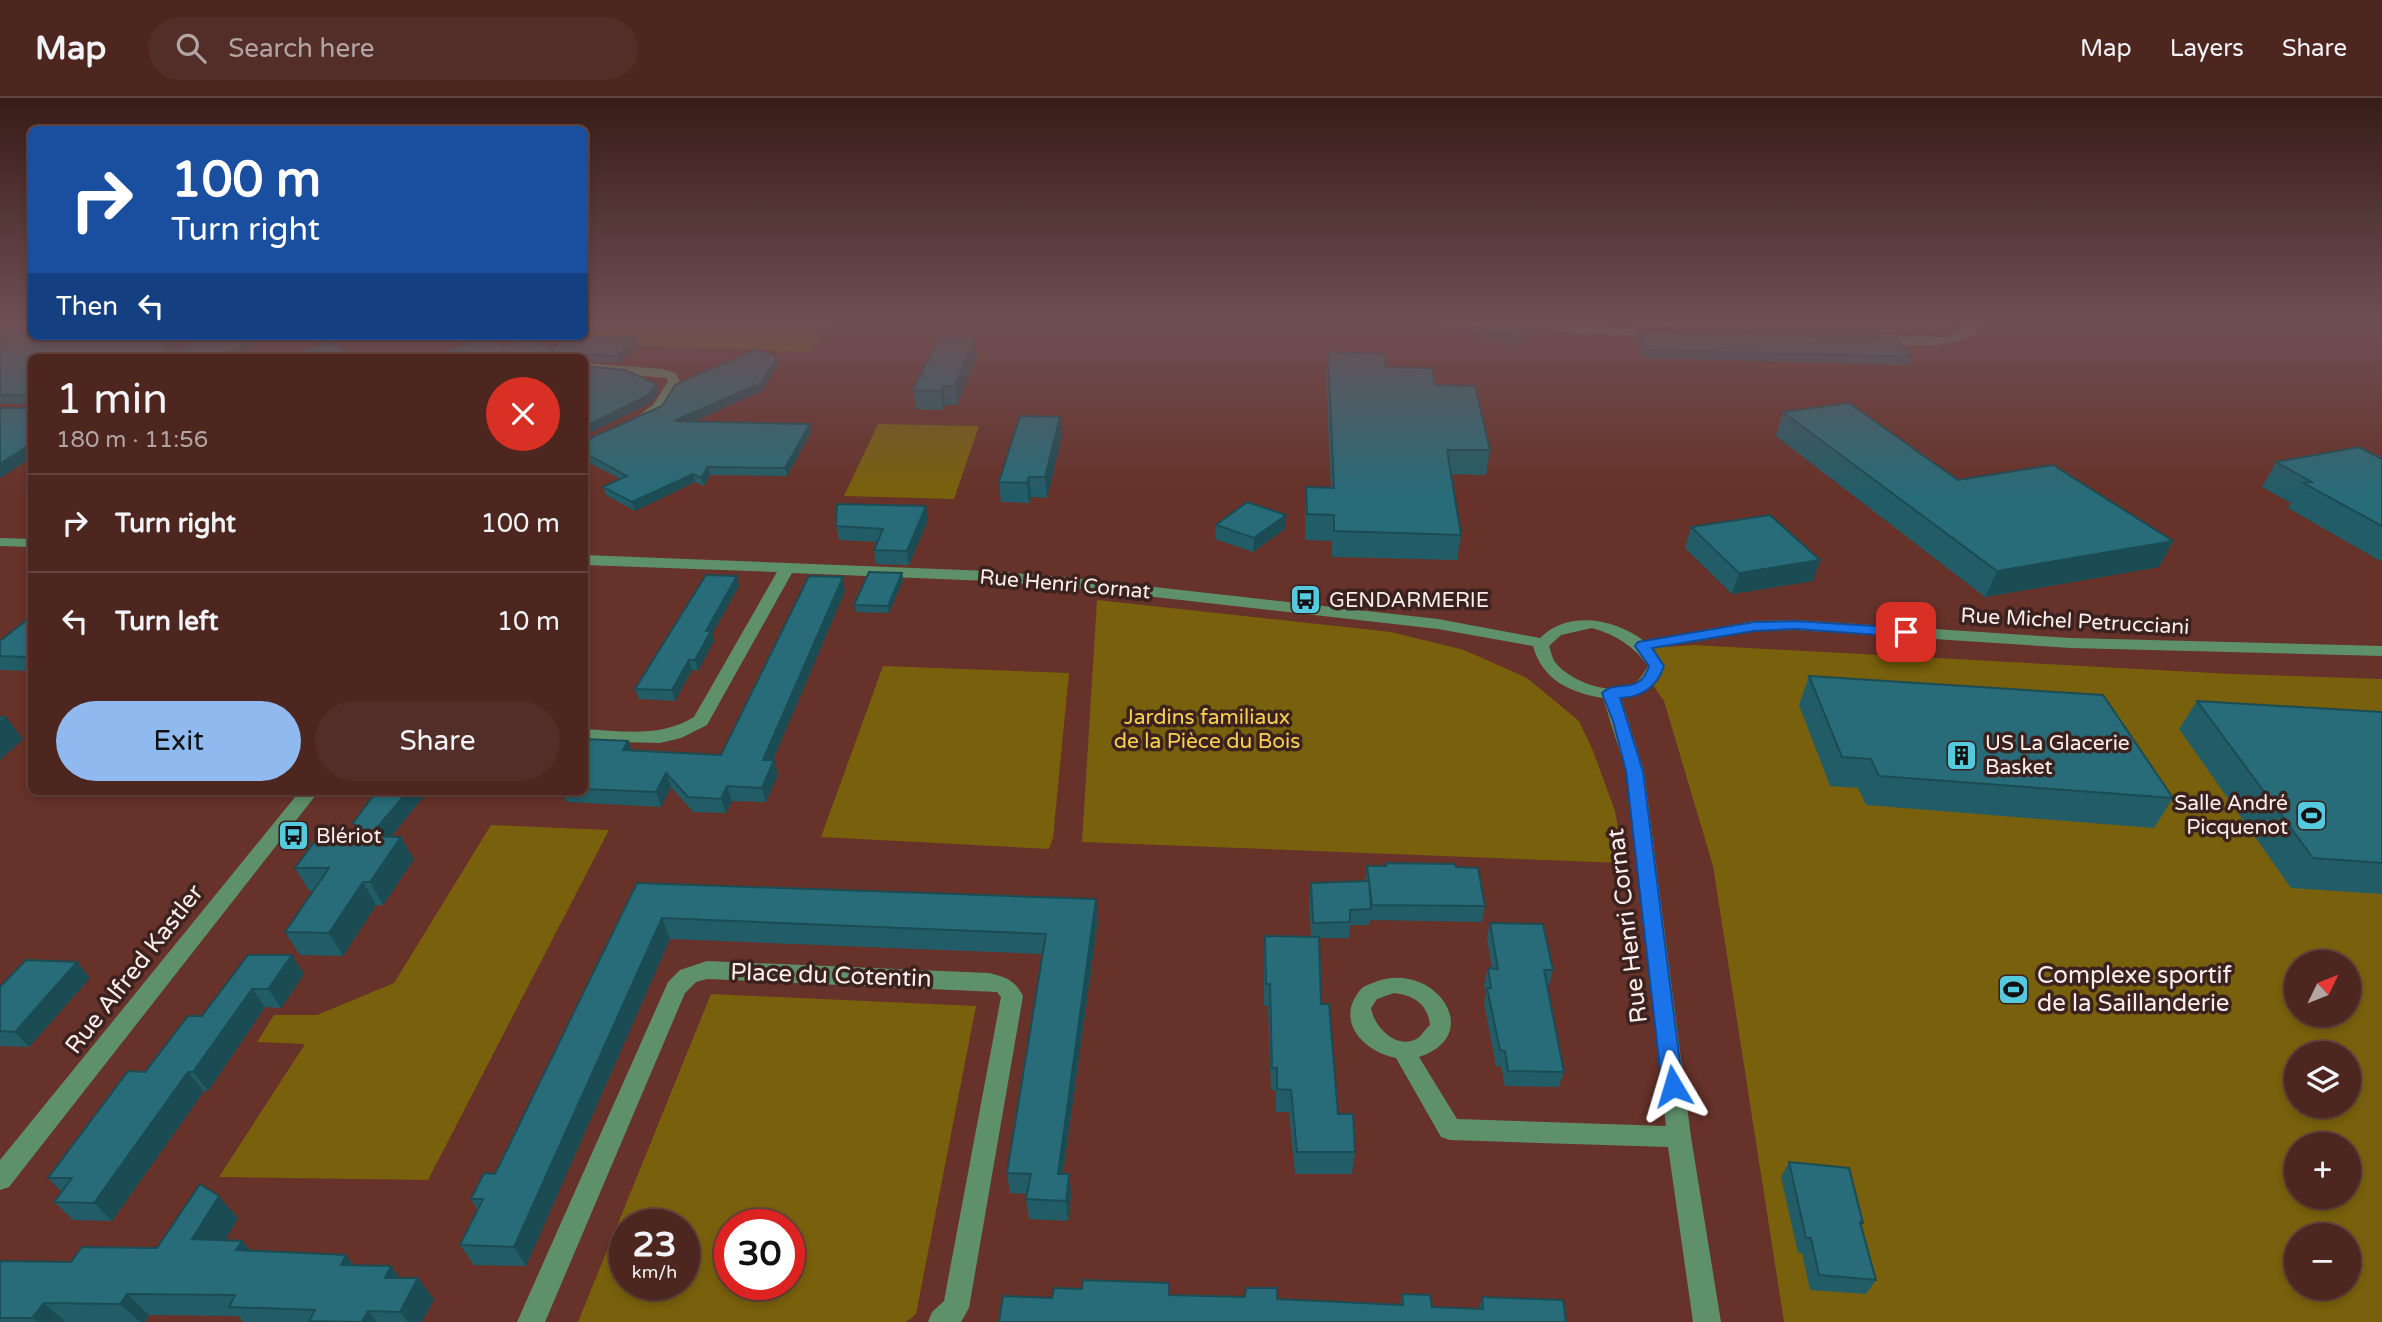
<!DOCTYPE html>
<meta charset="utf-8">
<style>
body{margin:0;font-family:"Varela Round",sans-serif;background:#532e28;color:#f1f3f6;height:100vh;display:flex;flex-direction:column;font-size:26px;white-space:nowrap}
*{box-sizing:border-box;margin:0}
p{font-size:23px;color:#b2a5a4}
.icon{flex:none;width:38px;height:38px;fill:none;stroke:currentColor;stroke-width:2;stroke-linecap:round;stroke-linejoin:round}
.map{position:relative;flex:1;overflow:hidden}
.side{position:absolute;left:28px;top:256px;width:560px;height:441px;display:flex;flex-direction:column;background:#4c261f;border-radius:10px;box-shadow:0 4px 10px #0003,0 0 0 2px #63433d}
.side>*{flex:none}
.banner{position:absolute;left:28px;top:28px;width:560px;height:214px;border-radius:10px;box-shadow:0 4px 10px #0003,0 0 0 2px #63433d;background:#1a4fa0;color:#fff;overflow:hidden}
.needle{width:46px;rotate:47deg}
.fabs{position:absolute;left:2284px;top:852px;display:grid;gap:14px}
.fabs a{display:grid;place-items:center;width:77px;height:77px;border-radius:50%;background:#4c261f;box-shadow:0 4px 10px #0003,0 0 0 2px #63433d;font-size:35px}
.speed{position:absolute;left:609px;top:1111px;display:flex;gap:14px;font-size:35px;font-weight:700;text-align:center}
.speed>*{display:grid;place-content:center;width:91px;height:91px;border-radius:50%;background:#4c261f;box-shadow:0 4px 10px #0003,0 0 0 2px #63433d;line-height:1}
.speed small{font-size:18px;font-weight:400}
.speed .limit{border:10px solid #d22;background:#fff;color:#111}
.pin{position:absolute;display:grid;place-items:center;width:60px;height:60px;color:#fff;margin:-30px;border-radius:14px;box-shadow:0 4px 10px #0006}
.me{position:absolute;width:77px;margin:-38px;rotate:353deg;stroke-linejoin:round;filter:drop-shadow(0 0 5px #0008)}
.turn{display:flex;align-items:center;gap:24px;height:147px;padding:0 28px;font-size:32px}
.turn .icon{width:91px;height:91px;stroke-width:2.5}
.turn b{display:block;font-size:49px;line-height:60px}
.then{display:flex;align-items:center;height:66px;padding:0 28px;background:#0003;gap:14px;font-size:26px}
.round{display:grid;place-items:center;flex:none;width:74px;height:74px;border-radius:37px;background:#532e28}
.headline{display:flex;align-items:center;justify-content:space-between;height:119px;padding:0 28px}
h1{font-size:42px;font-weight:600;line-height:52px}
.cta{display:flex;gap:14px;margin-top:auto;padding:14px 28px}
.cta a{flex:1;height:80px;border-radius:42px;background:#90b9f0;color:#111;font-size:28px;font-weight:600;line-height:80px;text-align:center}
.cta a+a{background:#532e28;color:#f1f3f6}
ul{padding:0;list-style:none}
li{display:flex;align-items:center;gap:21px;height:98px;padding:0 28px;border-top:2px solid #63433d}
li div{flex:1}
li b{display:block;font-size:26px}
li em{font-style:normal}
header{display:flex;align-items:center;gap:42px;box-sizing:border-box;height:98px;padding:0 35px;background:#4c261f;border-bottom:2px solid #63433d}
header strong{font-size:33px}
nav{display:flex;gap:38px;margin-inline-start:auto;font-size:24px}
.search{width:490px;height:63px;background:#532e28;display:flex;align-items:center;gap:18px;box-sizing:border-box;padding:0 24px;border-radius:38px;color:#b2a5a4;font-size:26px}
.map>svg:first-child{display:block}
</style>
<header>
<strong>Map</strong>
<div class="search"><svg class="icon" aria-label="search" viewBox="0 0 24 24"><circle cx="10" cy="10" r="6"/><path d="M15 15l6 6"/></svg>Search here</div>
<nav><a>Map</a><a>Layers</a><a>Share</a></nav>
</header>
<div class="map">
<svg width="2382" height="1224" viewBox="0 0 2382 1224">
<rect width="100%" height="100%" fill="#663229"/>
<path fill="#78600c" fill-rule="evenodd" d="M585 224H829L810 254 435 239 425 241 346 238H584Z
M1879 224H1955L1939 234 1885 233Z
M878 326 979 328 954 401 844 398Z
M1097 502 1391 534 1464 552 1527 580 1579 623 1593 653 1615 713 1624 765 1082 744Z
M1693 547 2232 576 2382 581V1224H1784L1713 768 1664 603C1651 585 1640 570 1656 550ZM2296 864H2348V917H2296ZM2296 956H2348V1008H2296ZM2296 1046H2348V1099H2296ZM2296 1138H2348V1190H2296Z
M883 568 1069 575 1053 740 1049 751 821 739Z
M491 727 609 732 428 1082 219 1079 305 946 257 944 274 917H317L394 885Z
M711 896 976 908 916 1216 906 1224H578ZM625 1127H684V1186H625ZM789 1127V1186H730V1127Z"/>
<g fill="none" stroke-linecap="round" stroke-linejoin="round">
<path fill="#5e916a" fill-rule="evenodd" d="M1522 224 1660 233 1666 236 1660 239 1580 236 1528 227Z
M1973 224H1986C1956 257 1917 246 1877 245L1871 241 1877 237 1949 239Z
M584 265 662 271 676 275 680 284 663 313 640 325 634 321 653 307 668 284 667 280 584 273Z
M0 440 32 441V449L0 448Z
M584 457 989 473 1065 479 1438 521 1540 540C1567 512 1615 520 1644 543L1754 523 1796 522 2071 540 2382 548V558L2071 550 1796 532 1754 533 1653 551 1665 568 1647 593 1621 600 1644 673 1691 1039 1721 1224H1693L1668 1049 1450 1042 1441 1039 1396 960C1365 954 1336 925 1358 895 1362 888 1368 887 1375 884 1434 861 1487 937 1419 959L1457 1021 1666 1028 1626 673 1603 600C1571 595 1542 582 1533 548L1438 531 1065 489 989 483 792 475 707 627 681 640 660 645 584 643V631C622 633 660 640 694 619L777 474 584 467ZM1592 530C1616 537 1634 548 1648 568 1645 573 1640 582 1635 585 1613 600 1569 583 1555 564 1552 560 1551 553 1549 548L1561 537ZM1394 895C1413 897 1428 906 1430 927 1426 930 1422 937 1418 940 1397 953 1374 929 1371 910L1377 901Z
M300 693H319L9 1089 0 1092V1062Z
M707 863 989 875C1006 879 1015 882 1023 898L969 1210 961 1224H928L932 1214 944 1203 1001 899 997 894 707 881 696 884 685 895 545 1224H517L668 884 680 872Z"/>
</g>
<path fill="#225d67" d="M0 224 32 238H189L190 240 174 252 263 242 239 259H32V359L0 380V310H26L27 306H0Z
M1441 224H1540L1538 231 1518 248 1440 228Z
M1629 224H1885L1887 226 1884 235 1631 229Z
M1638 233 1912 259 1909 267 1644 260 1636 240Z
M636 240 638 247 620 265 584 263V259H427L503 248 553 251Z
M975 240 977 259 957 307H945L943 312 916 311 913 292Z
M1328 254 1386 269 1435 287 1490 352 1486 377 1451 376 1461 437 1457 462 1332 459V443L1305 442V414L1306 389 1331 390 1326 277Z
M777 259 779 267 762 293 693 324 810 326 811 334 787 378 710 377 704 388 695 384 635 413 606 397 603 389 621 381 584 362V343Z
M1783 314 1958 382 2173 443 2159 469 1985 499 1776 338Z
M1060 319 1062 338 1047 400 1031 399 1029 405 1001 404 999 384Z
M2382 361V464L2288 410 2291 405 2262 389 2276 364Z
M928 422 909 467 876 466 874 452 877 444 839 442 836 428Z
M1216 427 1285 431 1253 454 1215 441Z
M1691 429 1820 462 1813 483 1732 496 1685 450Z
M902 475 903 482 889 515 856 514 854 507Z
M739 488 712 536 714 543 698 573 692 572 675 603 639 601 635 591Z
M845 493 773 662 778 677 766 704 732 703 726 715 693 714 671 689 661 709 567 704 563 695 527 693H584V641L628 643 632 653 721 657Z
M32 518V573L0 572V543Z
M1809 578 2173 700 2154 730 1866 707 1858 690 1830 688 1799 607Z
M2197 603 2382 614V796L2291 790 2179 631Z
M377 693H428L391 739 414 761 383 807H376L343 858 300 857 285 834 314 793H309L295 770 357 732 353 725Z
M1367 768 1456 769 1485 808 1482 824 1370 822 1369 827H1350L1349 840H1319L1321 906 1338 1016 1355 1054 1352 1076H1295L1289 1014H1276V992H1271L1268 908H1264V861L1265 838 1311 839 1309 800 1311 785 1365 783Z
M637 785 1096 801 1098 821 1063 1076 1071 1096 1068 1123 1029 1121 1026 1101 1027 1096 1010 1095 1007 1075 1042 856 670 841 526 1168 474 1167 460 1147 478 1112 471 1101 495 1076Z
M1490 825 1553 872 1549 887H1547L1564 974 1559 989 1505 988 1501 968H1496L1484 905 1486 896 1484 886 1488 870H1492L1487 840Z
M248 857 304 876 281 910 265 909 208 993H204L112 1123 73 1122 54 1104 62 1094 48 1080 145 974 202 918Z
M90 880 29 949 0 948V889Z
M1789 1064 1863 1125 1861 1129 1876 1182 1866 1196 1810 1192 1802 1155H1798L1781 1079Z
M238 1120 225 1142 242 1143 251 1153 354 1167 391 1168 400 1180H418L434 1201 422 1224H243L238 1218 149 1217 145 1224H0V1163L71 1164 157 1150Z
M1169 1185V1197L1400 1207 1402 1196 1432 1209 1479 1211 1482 1199 1566 1224 1052 1200 1082 1191Z"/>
<path fill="#1b4c54" d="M1540 224 1538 231 1518 248 1520 240Z
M177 238H189L190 240 168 257 169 259 164 248Z
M252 238H261L263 242 239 259H223Z
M636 240 638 247 620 265 618 258Z
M975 240 977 259 957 307 955 288Z
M777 259 779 267 762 293 676 331 674 323Z
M657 286 659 294 651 305 584 338V329Z
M943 288 945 307 943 312 941 293Z
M1060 319 1062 338 1047 400 1045 379Z
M810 326 811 334 787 378 785 370Z
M32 345V359L0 380V366Z
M708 369 710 377 704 388 701 380Z
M693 376 695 384 635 413 632 404Z
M1029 379 1031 399 1029 405 1027 385Z
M926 408 928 422 909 467 907 453Z
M1286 417 1285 431 1253 454 1254 440Z
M2173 443 2159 469 1985 499 1997 473Z
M1820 462 1813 483 1732 496 1739 475Z
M902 475 903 482 889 515 888 508Z
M737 478 739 488 712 536 714 543 698 573 695 562 706 533Z
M843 479 845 493 767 676 763 662Z
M32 555V565L27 559Z
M689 562 692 572 675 603 672 592Z
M6 619 23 641 0 662V625Z
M628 643 634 657 623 652Z
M774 662 778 677 766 704 762 690Z
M666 675 671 689 661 709 656 694Z
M727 688 732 703 726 715 721 701Z
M408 693H428L378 754 370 739Z
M401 739 414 761 383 807 370 784Z
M363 784 376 807 343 858 329 835Z
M1096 801 1098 821 1060 1096 1058 1076Z
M662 820 670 841 526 1168 514 1149Z
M292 857 304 876 281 910 268 891Z
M77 864 90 880 29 949 15 934Z
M252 891 265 909 208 993 193 974Z
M188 974 204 993 112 1123 94 1105Z
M1069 1076 1071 1096 1068 1123 1066 1103Z
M219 1098 238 1120 213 1163 192 1141Z
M242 1143 261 1164 236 1152Z
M346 1157 363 1178 341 1167Z
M391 1168 407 1189 385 1180Z
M418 1180 434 1201 422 1224H408L400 1214Z
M127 1196 149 1217 145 1224H140L120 1206Z
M44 1205 66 1224H38L32 1220Z
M368 1213 377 1224H362Z"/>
<path fill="#276c78" stroke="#1b4c54" stroke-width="2" d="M0 224H32V238H177L164 248 165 253 181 252 199 238H252L223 259H32V345L0 366V310H26L29 300 26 297H0Z
M1456 224H1539L1520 240Z
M1791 224H1885L1887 226Z
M1638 233 1897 240 1912 259 1646 252Z
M567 238 636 240 618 258 580 256V259H427L486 239 503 248 528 239 553 251Z
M939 239 975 240 955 288H943L941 293 913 292Z
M330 243 358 259H283Z
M757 251 777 259 761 285 674 323 810 326 785 370 708 369 701 380 693 376 632 404 603 389 627 378 584 355V343L662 308 676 286Z
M1328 254 1385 256 1386 269 1432 270 1435 287 1475 288 1490 352H1447L1461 437 1334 433V417L1307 416 1306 389 1334 390Z
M584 268 625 272 657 286 649 297 584 329Z
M1849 305 1958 382 2053 367 2173 443 1997 473 1783 314Z
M1020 318 1060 319 1045 379H1029L1027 385 999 384Z
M2359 349 2382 361V428L2303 385 2312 384 2276 364Z
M1247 404 1286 417 1254 440 1216 427Z
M837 406 926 408 907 453 874 452 883 431 836 428Z
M1770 417 1820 462 1739 475 1691 429Z
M869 474 902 475 888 508 854 507Z
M706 477 737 478 706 533H711L695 562H689L672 592 635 591Z
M809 478 843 479 763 662H774L762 690 727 688 721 701 688 699 666 675 656 694 584 691V641L628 643 623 652 721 657Z
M32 518V555L27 559 0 558V543Z
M1809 578 2103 597 2173 700 1879 678 1871 661 1842 659Z
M2197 603 2382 614V765L2313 760Z
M0 619H6L0 625Z
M377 693H408L370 738H369L364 733 362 732 353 725Z
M324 731 364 733 360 738 401 739 370 784H363L329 835 285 834 329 770H295Z
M1386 765 1455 766 1456 769 1478 770 1485 808 1372 807 1367 768H1386Z
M1369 783 1371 811 1350 812V824L1313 825 1311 785Z
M637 785 1096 801 1058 1076H1069L1066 1103 1026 1101 1031 1076 1007 1075 1046 836 662 820 514 1149 460 1147 483 1101H471L484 1075 495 1076Z
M1490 825 1543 826 1553 872H1544L1564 974 1508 973 1505 953 1500 952 1487 890H1491L1488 870 1498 871Z
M1265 838 1319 839 1321 906H1329L1338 1016H1353L1355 1054H1297L1291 992 1277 991V970H1272L1270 886H1266Z
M248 857H292L268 891H252L193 974H188L94 1105 54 1104 72 1080H48L128 973 145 974 188 918H202Z
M26 862 77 864 15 934 0 933V889Z
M1789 1064 1849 1070 1863 1125 1860 1124 1876 1182 1819 1177 1811 1140H1806Z
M200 1086 219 1098 192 1141 242 1143 236 1152 346 1157 341 1167 391 1168 385 1180H418L400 1214 368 1213 362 1224 309 1223 315 1212 229 1209 235 1197 127 1196 120 1206 44 1205 32 1220H0V1163L71 1164 82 1149 157 1150Z
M1083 1182 1169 1185V1197L1245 1199 1246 1190H1277V1201L1403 1207 1402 1196 1430 1197 1432 1209 1483 1211 1482 1199 1563 1202 1566 1224H999L1003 1198 1052 1200 1054 1190 1082 1191Z"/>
<linearGradient id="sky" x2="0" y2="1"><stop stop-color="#381c17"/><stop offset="0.57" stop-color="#6e4f54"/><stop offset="1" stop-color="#6e4f54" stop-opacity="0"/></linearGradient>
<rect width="2382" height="395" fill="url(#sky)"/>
<path fill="#1a73e8" stroke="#114b97" stroke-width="2" d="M1796 523 1906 530 1913 534 1906 539 1796 531 1754 533 1652 550 1664 568C1657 589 1642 599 1620 600L1643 673 1683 988 1680 994 1673 997 1665 994 1662 988 1626 673 1613 623 1602 595C1617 580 1639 599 1649 568L1635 548 1638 544 1754 524Z"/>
<defs>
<symbol id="bus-square" viewBox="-11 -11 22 22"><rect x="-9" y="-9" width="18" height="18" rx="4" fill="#55cadf" stroke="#3b221e"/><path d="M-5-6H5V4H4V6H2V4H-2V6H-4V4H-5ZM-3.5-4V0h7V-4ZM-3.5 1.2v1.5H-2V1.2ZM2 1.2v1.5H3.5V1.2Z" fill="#111"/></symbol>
<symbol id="building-square" viewBox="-11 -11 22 22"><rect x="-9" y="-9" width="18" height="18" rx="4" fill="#55cadf" stroke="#3b221e"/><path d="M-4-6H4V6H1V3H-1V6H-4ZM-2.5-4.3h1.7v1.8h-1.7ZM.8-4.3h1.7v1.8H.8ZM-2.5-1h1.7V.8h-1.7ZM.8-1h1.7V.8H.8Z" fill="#111"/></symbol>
<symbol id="stadium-square" viewBox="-11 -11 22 22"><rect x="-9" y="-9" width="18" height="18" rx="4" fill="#55cadf" stroke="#3b221e"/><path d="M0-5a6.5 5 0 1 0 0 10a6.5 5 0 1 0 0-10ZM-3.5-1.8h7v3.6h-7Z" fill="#111"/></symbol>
</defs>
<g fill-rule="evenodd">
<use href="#bus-square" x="1288" y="484" width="35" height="35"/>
<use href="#building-square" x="1944" y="640" width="35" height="35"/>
<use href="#stadium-square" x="2294" y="700" width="35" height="35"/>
<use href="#bus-square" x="276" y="720" width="35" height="35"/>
<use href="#stadium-square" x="1996" y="874" width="35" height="35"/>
</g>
<g text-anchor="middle" stroke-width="7" stroke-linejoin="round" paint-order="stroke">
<g font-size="21" fill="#fceeeb" stroke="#3b221e">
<text transform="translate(1065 486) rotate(5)" y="7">Rue Henri Cornat</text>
<text transform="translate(2075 523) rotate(3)" y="7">Rue Michel Petrucciani</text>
</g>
<g font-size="21" fill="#fceeeb" stroke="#3b221e" text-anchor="start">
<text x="1329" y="509">GENDARMERIE</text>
<text x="1985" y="652">US La Glacerie<tspan x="1985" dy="24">Basket</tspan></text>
<text x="2288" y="712" text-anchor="end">Salle André<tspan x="2288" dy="24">Picquenot</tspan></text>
<text x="316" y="745">Blériot</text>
</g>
<g font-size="21" fill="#f8d052" stroke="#3b221e">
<text x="1207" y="626">Jardins familiaux<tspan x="1207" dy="24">de la Pièce du Bois</tspan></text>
</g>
<g font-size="24" fill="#fceeeb" stroke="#3b221e">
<text transform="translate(1627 828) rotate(-97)" y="8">Rue Henri Cornat</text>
<text transform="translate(134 871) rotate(-52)" y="8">Rue Alfred Kastler</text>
<text transform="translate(831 877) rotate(2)" y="8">Place du Cotentin</text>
</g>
<g font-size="24" fill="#fceeeb" stroke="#3b221e" text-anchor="start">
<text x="2037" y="885">Complexe sportif<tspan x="2037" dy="28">de la Saillanderie</tspan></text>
</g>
</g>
</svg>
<div class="fabs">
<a><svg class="needle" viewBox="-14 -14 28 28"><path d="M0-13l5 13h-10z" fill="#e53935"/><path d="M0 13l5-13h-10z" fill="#b2a5a4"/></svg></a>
<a><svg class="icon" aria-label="layers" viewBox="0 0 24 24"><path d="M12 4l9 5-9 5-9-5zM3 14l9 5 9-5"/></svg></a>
<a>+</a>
<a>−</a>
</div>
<div class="speed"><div>23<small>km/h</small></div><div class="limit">30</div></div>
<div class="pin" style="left:1906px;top:534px;background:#d93025"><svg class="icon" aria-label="arrive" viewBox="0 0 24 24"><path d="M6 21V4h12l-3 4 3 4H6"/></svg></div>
<svg class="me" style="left:1673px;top:988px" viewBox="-20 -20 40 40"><path d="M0-17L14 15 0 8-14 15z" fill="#1a73e8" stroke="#fff" stroke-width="4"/></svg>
<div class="banner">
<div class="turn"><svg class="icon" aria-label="right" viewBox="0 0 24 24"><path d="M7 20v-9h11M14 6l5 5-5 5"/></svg><div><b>100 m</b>Turn right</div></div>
<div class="then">Then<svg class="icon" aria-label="left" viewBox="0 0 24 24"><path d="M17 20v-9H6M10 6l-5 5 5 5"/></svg></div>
</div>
<section class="side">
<div class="headline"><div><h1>1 min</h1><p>180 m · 11:56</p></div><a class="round" style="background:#d93025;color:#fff"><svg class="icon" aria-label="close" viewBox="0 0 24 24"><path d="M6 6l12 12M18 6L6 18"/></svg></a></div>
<ul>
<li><svg class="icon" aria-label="right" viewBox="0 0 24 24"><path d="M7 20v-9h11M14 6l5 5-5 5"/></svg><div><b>Turn right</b></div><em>100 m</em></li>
<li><svg class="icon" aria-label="left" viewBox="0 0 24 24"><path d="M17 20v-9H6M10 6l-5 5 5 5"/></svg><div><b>Turn left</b></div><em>10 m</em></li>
</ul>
<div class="cta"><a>Exit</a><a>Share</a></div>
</section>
</div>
